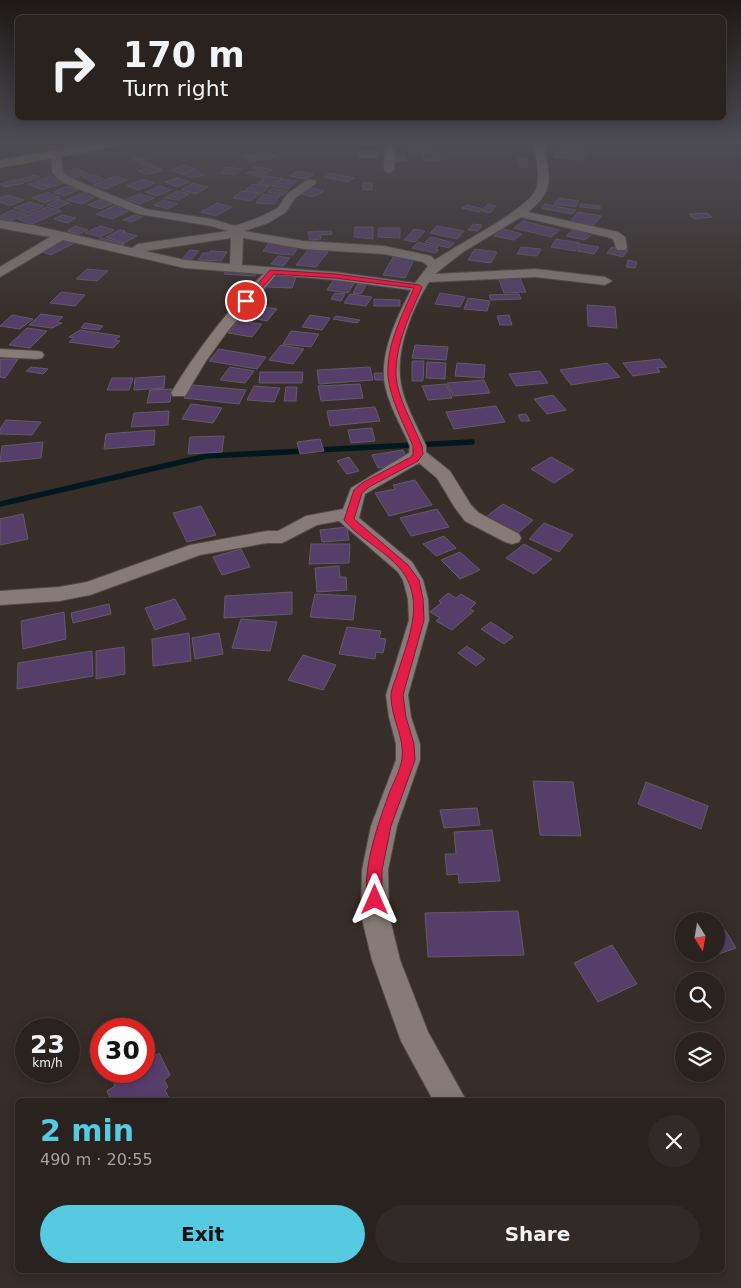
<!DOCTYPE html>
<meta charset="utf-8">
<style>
body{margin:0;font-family:"DejaVu Sans",sans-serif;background:#312a28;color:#f1f3f6;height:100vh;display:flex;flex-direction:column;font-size:19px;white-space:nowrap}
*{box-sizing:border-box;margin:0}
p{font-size:16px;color:#a5a4a4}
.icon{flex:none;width:28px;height:28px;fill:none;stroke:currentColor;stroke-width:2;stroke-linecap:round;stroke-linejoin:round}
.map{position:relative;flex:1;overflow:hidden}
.drawer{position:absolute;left:15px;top:1098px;width:710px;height:175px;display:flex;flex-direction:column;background:#29221f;border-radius:8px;box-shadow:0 2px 12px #0003,0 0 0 1px #453f3d}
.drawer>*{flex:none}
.guide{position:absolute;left:15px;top:15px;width:711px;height:105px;border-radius:8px;box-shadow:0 2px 12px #0003,0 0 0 1px #453f3d;background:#29221f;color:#f1f3f6;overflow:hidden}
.needle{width:32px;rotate:169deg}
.fabs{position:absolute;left:675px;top:912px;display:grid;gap:10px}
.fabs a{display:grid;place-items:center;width:50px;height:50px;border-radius:50%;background:#29221f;box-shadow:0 2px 12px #0003,0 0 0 1px #453f3d;font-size:25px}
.speed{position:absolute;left:15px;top:1018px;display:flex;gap:10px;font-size:25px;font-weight:700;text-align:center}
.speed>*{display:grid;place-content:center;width:65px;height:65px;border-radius:50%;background:#29221f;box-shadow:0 2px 12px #0003,0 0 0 1px #453f3d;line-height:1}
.speed small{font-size:12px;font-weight:400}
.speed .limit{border:8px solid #d22;background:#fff;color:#111}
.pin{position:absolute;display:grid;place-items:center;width:42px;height:42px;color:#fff;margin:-21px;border:2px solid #fff;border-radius:50%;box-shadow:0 1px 5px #0007}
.me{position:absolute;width:55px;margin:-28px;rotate:0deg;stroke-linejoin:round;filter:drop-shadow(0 0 4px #0008)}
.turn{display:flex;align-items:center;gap:18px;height:105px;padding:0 25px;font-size:22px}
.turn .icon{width:65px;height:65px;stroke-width:2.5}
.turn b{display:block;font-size:35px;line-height:42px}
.round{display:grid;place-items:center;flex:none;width:52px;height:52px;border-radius:26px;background:#312a28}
.headline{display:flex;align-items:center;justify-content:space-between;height:85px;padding:0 25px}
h1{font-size:30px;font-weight:700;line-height:38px;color:#55cae0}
.cta{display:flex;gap:10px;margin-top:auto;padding:10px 25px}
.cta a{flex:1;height:58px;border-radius:30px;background:#55cae0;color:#111;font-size:20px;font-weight:700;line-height:58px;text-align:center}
.cta a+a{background:#312a28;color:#f1f3f6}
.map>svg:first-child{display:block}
</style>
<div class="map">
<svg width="741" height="1288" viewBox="0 0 741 1288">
<rect width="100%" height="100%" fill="#372d29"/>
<path fill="#463630" d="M0 143H54L0 161Z"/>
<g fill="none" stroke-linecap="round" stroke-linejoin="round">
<path stroke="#02181f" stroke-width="5.5" d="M316 450 472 442
M0 504 207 456 306 451"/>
</g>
<path fill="#563e6b" stroke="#615c65" d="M561 146 584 147 581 153 559 151Z
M432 147 435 152 415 153 413 148Z
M358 151H376L378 157H359Z
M269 152 277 157 251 162 244 156Z
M557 152 585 154 583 160 555 157Z
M438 153 441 160H424L422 154Z
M395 156H405L406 161H395Z
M141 157 153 165 145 167 133 159Z
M518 159H526L528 167H519Z
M185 165 196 169 181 174 170 170Z
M155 166 163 170 146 175 138 171Z
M256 166 272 170 266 173 250 168Z
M227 167 242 169 235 175 220 173Z
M76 168 88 174 73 178 62 172Z
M195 170 204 175 192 178 183 174Z
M250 171 267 175 263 178 246 173Z
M298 171 314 174 306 179 289 176Z
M331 173 354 178 348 182 325 177Z
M94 174 103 179 92 182 83 177Z
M35 175 40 177 26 182 20 179Z
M50 176 66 182 51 187 35 181Z
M115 176 127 180 106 189 93 185Z
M267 176 282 178 272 186 257 184Z
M177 178 190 182 177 187 165 182Z
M143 179 155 183 139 190 127 186Z
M282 179 297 181 288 189 272 186Z
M13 180H20L24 183 4 187 0 184Z
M35 182 50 187 42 190 28 184Z
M193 183 208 187 196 194 181 190Z
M363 183H372V190H363Z
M253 184 269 187 261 193 245 191Z
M67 186 78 190 64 196 53 192Z
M160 186 171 190 156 196 145 192Z
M309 187 324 191 313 197 298 193Z
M272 188 287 191 283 195 267 192Z
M177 191 189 194 179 200 164 198Z
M242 191 260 194 251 201 233 198Z
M47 192 60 197 45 203 32 198Z
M84 192 98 195 82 204 67 200Z
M140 194 155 198 139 204 126 199Z
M263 194 280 196 274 204 256 203Z
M8 195 24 200 10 206 0 202V198Z
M104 198 117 202 100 209 88 205Z
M558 198 579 201 575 207 554 204Z
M58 199 69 203 58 208 47 205Z
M163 200 177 204 167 209 154 205Z
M29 202 44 206 28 213 14 208Z
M217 203 232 207 216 216 201 212Z
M488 204 496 206 490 213 482 211Z
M545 204 576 210 572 214 541 208Z
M580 204 600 206V209L580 207Z
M116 205 132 209 112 219 96 214Z
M467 205 483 209 479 212 462 208Z
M47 207 61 211 32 224 18 219Z
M12 210 26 214 11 221 0 218V216Z
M578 212 601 216 593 226 570 222Z
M707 213 712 217 694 219 689 214Z
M62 215 76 218 67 223 54 219Z
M134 215 142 217 132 222 123 220Z
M523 221 560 230 551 237 514 228Z
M473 224 482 225 478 231 468 230Z
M75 226 88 230 79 234 67 231Z
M100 226 114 230 100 237 85 233Z
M437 226 464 231 457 239 430 233Z
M355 227H373V239L354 237Z
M379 228H400V238L378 237Z
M414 229 425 231 415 242 404 240Z
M503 229 522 234 514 240 494 236Z
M574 229 593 233 585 240 566 236Z
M120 230 125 231 123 232 137 236 124 243 106 237Z
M331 231 332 234 320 235 321 239 310 240 308 232Z
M431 237 454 243 449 248 425 242Z
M102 238 124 244 119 246 98 240Z
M62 239 74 243 51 255 39 251Z
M556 239 580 243 575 251 551 247Z
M418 242 438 247 435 249 439 250 435 253 412 248Z
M269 243 281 245H300L293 255 279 254 263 251Z
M581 244 599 247 594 254 577 251Z
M521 247 541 249 537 256 517 254Z
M612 247 628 250 623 257 607 253Z
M309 249 328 252 316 267 296 265Z
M475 249 497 252 491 263 468 260Z
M190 250 199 251 191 260 182 259Z
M210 251 227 252 221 261 198 260 203 253H209Z
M278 256 290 258 283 266 271 264Z
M393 257 414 260 405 278 383 275Z
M628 260 637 262 635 268 626 267Z
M87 269 108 271 97 281 76 279Z
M226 270 257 272 255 276 224 274Z
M272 276 296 277 292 288 267 287Z
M519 276 526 292 504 293 498 277Z
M335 278 356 280 348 293 327 290Z
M358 284 366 285 361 294 353 293Z
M61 292 85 295 75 306 50 303Z
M335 293 345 294 341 301 331 299Z
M440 293 465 297 460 307 435 304Z
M350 294 372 297 366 306 344 303Z
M519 294 521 299 491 300 489 295Z
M468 298 490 301 487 311 464 309Z
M374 299 400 300V306H374Z
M587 305 615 307 617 328 588 326Z
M258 306 277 309 267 321 247 317Z
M41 314 63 317 57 322 62 323 52 328 29 325Z
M12 315 33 319 20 329 0 326Z
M310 315 330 318 322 330 302 327Z
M509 315 512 325H500L497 316Z
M336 316 360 320 357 323 333 319Z
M239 321 262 324 252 337 228 333Z
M85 323 103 326 99 330 81 328Z
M27 328 47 331 30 348 9 345Z
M80 330 120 336 115 340 120 341 113 348 69 342 74 338 69 337Z
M291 331 319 334 311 347 283 344Z
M281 345 304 349 293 364 269 360Z
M415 345 448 347 446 360 412 358Z
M219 349 266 357 257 369 209 361Z
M0 359H18L5 378 0 377Z
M660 359 667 367 657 368 660 372 633 376 623 363Z
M412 361H424L423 381H412Z
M427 362 446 363 445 379 426 378Z
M457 363 485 365 484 378 455 376Z
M607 363 620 377 571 385 560 370Z
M31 367 48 369 43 374 26 371Z
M230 367 254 371 245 383 220 380Z
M370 367 373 380 319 384 317 370Z
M540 371 548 383 516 386 509 374Z
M260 372H303L302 383H259Z
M374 373H385L387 380H375Z
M165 376 164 388 134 390 135 378Z
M112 378H133L129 390H107Z
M484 380 490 393 453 396 447 383Z
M360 384 363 398 321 401 318 386Z
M446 384 452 398 428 400 422 386Z
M193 385 246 390 239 404 184 398Z
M254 386 280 388 274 402 247 400Z
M286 387H297L296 401H284Z
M172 389 170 402 147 403 150 390Z
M553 395 566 410 547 414 534 399Z
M191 404 222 408 213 423 182 419Z
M496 406 505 422 454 429 446 412Z
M375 407 380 421 330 426 327 411Z
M169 411 168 425 131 427 134 413Z
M526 414 530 421H521L518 415Z
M6 420 41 422 32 435 0 434V429Z
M372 428 375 441 351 443 348 430Z
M155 430 154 445 104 449 106 434Z
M224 436 222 452 188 454 190 437Z
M320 439 324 451 300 454 297 442Z
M43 442 41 458 0 462 2 446Z
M403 450 410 463 378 468 372 455Z
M349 457 359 471 347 474 337 461Z
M551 457 574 470 554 483 531 469Z
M415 480 432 505 389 516 375 493 395 489 393 485Z
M503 504 533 520 517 534 486 517Z
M201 506 216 535 187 542 173 513Z
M437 509 449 527 411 536 400 518Z
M23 514 28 539 0 545V519Z
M544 523 573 535 559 552 529 539Z
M347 527 349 540 322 542 320 530Z
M444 536 456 548 436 556 423 544Z
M311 544H350L349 563 309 564Z
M524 544 552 559 534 574 506 558Z
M241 549 250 567 222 575 213 557Z
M460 552 480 570 460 579 441 560Z
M339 566 340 577H346L347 590 317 592 315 568Z
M292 592V614L224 618 225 596Z
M448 593 456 598 461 594 476 603 470 609 474 611 452 630 436 621 440 618 430 612 441 603 439 601Z
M315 594 356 596 353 620 310 617Z
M175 599 186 619 155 630 145 608Z
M109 604 111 614 73 623 71 613Z
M64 612 66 639 23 649 21 621Z
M241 619 277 622 270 651 232 648Z
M491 622 513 637 504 644 481 629Z
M347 627 381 631 379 638 386 639 383 653 376 652 375 659 339 654Z
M189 633 191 661 153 666 152 639Z
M219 633 223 654 195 659 192 638Z
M467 646 485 659 476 666 458 653Z
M124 647 125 674 96 679V651Z
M92 651 93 676 17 689 18 663Z
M303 655 336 665 323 690 288 680Z
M533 781 573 782 581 836 540 835Z
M646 782 708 806 701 829 638 804Z
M477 808 480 825 444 828 440 810Z
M492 830 500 881 459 883 458 874 447 875 445 854H456L454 832Z
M518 911 524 955 428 957 425 913Z
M725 930 736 948 698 961 694 954H716V933Z
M612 945 637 984 598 1002 574 963Z
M159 1053 170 1075 164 1080 168 1087 165 1090 170 1100H111L107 1091 115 1086 114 1083 132 1071H144V1063Z"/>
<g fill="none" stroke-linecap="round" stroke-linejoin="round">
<defs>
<path id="street" d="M389 143H400L395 148 394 170 389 173 384 170 385 147Z
M535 143H545C547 176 558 188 528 212L618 232 625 237 627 247 625 250H617L613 239 611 238 521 217 463 252 435 274 536 269 605 277 612 281 605 285 536 277 429 282C413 307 397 346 400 377 402 401 417 425 426 446V452L450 471 471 505 479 513 519 534 521 538 519 542 512 544 505 542 465 521 455 508 437 478 419 463 365 494 359 518 412 562 423 580 428 599 429 620 408 695 411 717 420 744V760L397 826 388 870 389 915 400 960 428 1032 466 1100H433L401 1041 372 960 361 915 362 870 371 826 396 760V744L389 717 386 695 409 620 408 599 403 580 398 572 339 521 317 525 282 543H267L200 555 90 595 59 601 0 605V591L59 587 87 582 190 545 267 531H278L306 516 343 509 351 488 409 453 410 446C401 425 386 401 384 378 382 348 398 315 411 290L335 280 276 275 227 332 206 361 185 396H173L171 393C197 350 228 310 263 274L185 268 63 240 0 277V267L50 237 0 228V220L32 225 132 248 138 244 228 231 211 226 139 214 62 182 52 172 51 154 56 151 61 154 62 171 70 178 146 209 212 219 235 226 260 217 278 208 287 194 307 180H315L316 182 315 184 295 198 286 212 268 223 244 231 304 241 384 246 431 256 435 260C456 245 529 209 536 189 541 175 535 158 535 143ZM231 238 230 264 185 260 145 251ZM243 238 304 249 384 254 423 262 428 266 415 283 335 272 242 265Z
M0 349 37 351 42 352 44 355 42 358 37 359 0 357Z"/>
<path id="primary" d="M93 143H121L114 147 0 168V160Z"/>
</defs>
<use href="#street" stroke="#534a47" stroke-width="2"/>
<use href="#primary" stroke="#534a47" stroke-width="1"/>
<use href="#street" fill="#867b76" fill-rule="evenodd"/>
<use href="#primary" fill="#99814d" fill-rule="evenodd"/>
</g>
<linearGradient id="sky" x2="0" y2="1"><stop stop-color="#1e1917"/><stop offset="0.44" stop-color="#4d4c54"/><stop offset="1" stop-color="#4d4c54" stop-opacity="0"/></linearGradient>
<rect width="741" height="323" fill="url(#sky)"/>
<path fill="#e11d48" stroke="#92132f" d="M270 270 335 274 419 285 422 287C410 315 395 344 396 376 397 397 414 426 422 446L423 454 418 461 369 487 362 493 354 519 408 565 419 580 423 599 424 620 403 695 406 717 414 744 415 760 391 826 382 870V900L380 905 375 907 370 905C358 878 380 818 390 791 394 782 400 770 402 759 405 738 391 718 391 696 391 689 395 681 397 675 406 645 423 609 407 579 395 555 361 541 344 520L354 490 362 483 411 457 413 454V446C404 424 390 399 388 376 386 345 402 316 414 288L335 278 274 274 249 303H244V300Z"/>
</svg>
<div class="fabs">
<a><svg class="needle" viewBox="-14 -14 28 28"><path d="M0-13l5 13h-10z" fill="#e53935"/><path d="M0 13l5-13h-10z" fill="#a5a4a4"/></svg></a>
<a><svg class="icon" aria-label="search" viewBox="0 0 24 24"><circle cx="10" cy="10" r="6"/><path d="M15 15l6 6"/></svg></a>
<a><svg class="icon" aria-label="layers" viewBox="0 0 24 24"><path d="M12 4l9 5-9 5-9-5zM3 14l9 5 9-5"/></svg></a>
</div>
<div class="speed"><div>23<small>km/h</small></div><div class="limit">30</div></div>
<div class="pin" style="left:246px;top:301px;background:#d93025"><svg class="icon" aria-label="arrive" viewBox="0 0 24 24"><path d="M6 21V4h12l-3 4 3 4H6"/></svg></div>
<svg class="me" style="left:375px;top:900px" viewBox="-20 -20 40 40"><path d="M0-17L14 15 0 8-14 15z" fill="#e11d48" stroke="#fff" stroke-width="4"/></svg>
<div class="guide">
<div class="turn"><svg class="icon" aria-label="right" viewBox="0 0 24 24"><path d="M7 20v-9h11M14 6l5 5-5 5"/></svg><div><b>170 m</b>Turn right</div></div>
</div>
<section class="drawer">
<div class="headline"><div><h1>2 min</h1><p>490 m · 20:55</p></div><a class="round"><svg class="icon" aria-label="close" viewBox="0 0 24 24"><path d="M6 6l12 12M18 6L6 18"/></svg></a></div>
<div class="cta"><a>Exit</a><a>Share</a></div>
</section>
</div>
